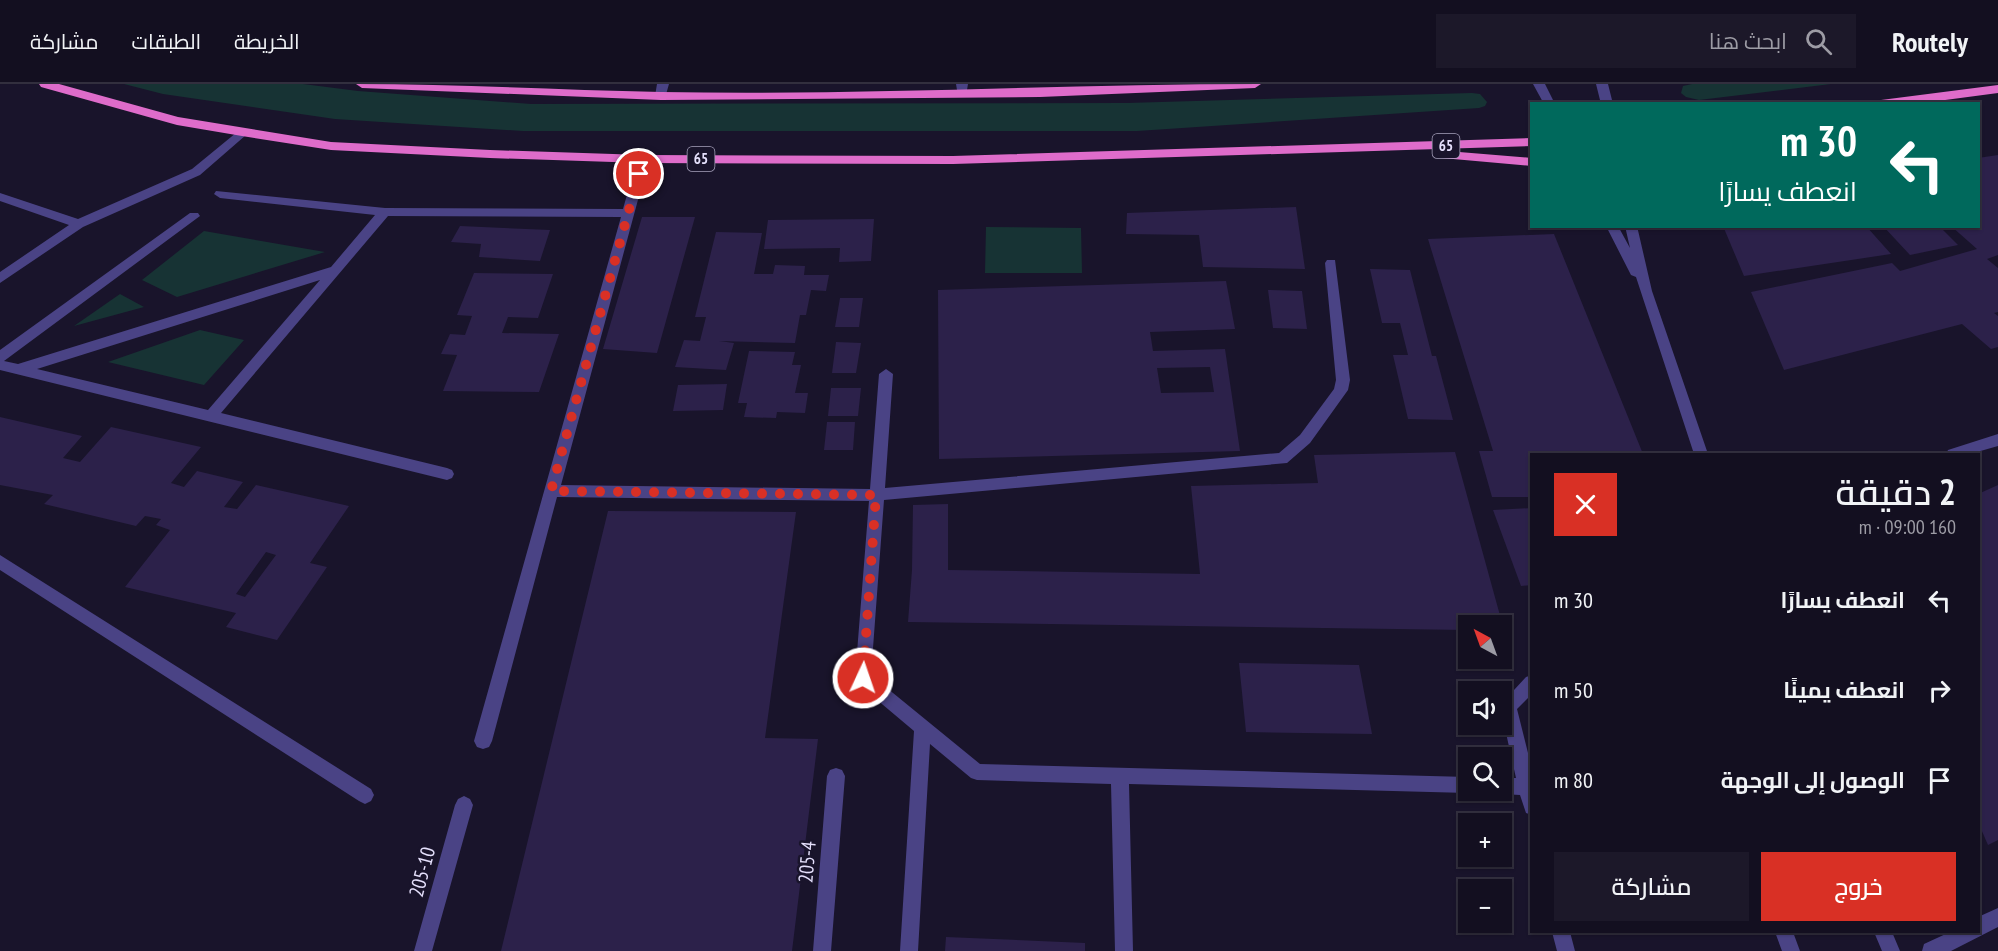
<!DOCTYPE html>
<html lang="ar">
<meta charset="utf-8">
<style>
body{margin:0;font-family:"PT Sans Narrow",Cairo,sans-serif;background:#1c1829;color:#f1f3f6;direction:rtl;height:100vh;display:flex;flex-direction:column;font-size:22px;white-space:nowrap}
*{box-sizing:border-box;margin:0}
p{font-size:20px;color:#9d9ca5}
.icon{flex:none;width:33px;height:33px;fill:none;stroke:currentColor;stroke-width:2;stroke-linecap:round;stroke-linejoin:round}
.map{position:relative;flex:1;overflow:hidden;direction:ltr}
.side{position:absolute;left:1530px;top:369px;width:450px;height:480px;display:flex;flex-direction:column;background:#130f20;border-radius:0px;box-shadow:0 2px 4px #0004,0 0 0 2px #322f3e;direction:rtl}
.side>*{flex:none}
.hud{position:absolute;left:1530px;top:18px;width:450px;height:126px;border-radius:0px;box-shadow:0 2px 4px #0004,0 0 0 2px #322f3e;direction:rtl;background:#00695c;color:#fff;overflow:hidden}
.needle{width:39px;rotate:319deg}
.fabs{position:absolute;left:1458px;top:531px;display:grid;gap:12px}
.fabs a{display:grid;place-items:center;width:54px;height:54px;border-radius:0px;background:#130f20;box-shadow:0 2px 4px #0004,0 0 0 2px #322f3e;font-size:30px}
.pin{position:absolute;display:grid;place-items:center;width:51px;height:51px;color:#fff;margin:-26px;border:3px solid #fff;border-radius:50%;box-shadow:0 2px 6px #0007}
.me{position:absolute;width:66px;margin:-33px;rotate:3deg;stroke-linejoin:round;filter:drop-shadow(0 0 4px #0008)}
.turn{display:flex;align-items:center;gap:21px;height:126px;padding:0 24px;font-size:27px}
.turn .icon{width:78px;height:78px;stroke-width:2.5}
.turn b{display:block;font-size:42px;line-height:51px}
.round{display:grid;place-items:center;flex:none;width:63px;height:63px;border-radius:0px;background:#1c1829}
.headline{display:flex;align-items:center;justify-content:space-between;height:102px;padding:0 24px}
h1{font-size:36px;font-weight:600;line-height:45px}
.primary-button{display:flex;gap:12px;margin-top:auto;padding:12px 24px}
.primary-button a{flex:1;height:69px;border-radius:0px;background:#d93025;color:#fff;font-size:24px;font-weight:600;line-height:69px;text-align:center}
.primary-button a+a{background:#1c1829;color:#f1f3f6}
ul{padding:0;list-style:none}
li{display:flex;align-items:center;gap:18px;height:90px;padding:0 24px}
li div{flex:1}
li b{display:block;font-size:22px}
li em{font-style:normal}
header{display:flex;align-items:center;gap:36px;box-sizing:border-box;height:84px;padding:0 30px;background:#130f20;border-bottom:2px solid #322f3e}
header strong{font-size:28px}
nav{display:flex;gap:33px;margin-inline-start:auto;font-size:21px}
.search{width:420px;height:54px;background:#1c1829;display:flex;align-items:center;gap:15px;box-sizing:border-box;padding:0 21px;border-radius:0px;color:#9d9ca5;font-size:22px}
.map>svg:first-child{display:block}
</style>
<header>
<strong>Routely</strong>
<div class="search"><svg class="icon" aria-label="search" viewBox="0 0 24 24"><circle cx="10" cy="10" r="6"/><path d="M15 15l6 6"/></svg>ابحث هنا</div>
<nav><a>الخريطة</a><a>الطبقات</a><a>مشاركة</a></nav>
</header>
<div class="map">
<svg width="1998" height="867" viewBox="0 0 1998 867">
<rect width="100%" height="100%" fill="#19142b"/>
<path fill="#173334" d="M124 0H303L358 7 531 20 1127 19 1472 9 1480 10 1487 18 1485 22 1479 24 1137 47H523L335 35 163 10Z
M1692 0H1831L1699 16 1686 13 1681 9 1683 2Z
M986 143 1081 144 1082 189H985Z
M204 147 325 168 177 213 142 196Z
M120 210 144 223 74 242Z
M200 246 244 256 204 301 108 278Z"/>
<path fill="#2c214a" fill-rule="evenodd" d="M1998 71V171L1987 175 1998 184V228L1994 229 1998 232V263L1991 265 1962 240 1784 286 1751 208 1892 179 1900 187 1977 165 1951 142H1978V74Z
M1296 123 1305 185 1203 183 1199 151 1126 150 1127 129Z
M642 133H695L657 269 603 265Z
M874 135 871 177 839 178 840 164 764 165 768 136Z
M460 142 550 146 540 177 479 173 481 160 451 158Z
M1723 142H1866L1891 170 1744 192Z
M1883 142H1939L1958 161 1910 171Z
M716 148 762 149 754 190H773L775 181 805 182 804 191H829L826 207 811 206 806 231H800L795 259 719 257 734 259 726 286 675 283 684 256 700 257 706 233H695Z
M1554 150 1643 370H1532V413H1492L1479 367H1493L1428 155Z
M1370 185 1410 186 1432 272H1436L1453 336 1408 335 1393 271H1408L1400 239H1382Z
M474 189 553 190 538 234 508 233 502 249 559 250 539 308 443 307 457 271 441 270 450 250 465 251 472 232 457 231Z
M1226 197 1235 245 1150 248 1153 267 1225 265 1240 367 939 375 938 206ZM1210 283 1214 308 1161 309 1157 284Z
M1268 206 1302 207 1307 245 1273 244Z
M840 214H863L859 243H835Z
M836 258 861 259 856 289H832Z
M749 267 795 268 792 281H801L795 309H808L805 329 777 328 776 334 744 333 747 319H738Z
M727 300 723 326 673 327 678 301Z
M831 304H861L858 332H828Z
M0 333 82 352 63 374 80 378 111 343 201 363 171 399 184 403 197 387 243 398 224 423 237 425 256 401 349 422 310 479 327 483 277 556 226 543 236 529 125 503 170 446 156 441 161 435 145 432 136 442 44 420 53 411 0 401ZM266 468 276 471 245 513 236 510Z
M827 338H855L853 366H824Z
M1455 368 1504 546H1502V542H1468V546L908 538 912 486 913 421 948 420V486L1200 490 1191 402 1318 399 1314 371Z
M1998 401V756L1988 761 1978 738V410Z
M1532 424V501L1521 502 1493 426Z
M608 427 796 428 765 654 818 655 792 867H501Z
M1239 579 1359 581 1372 650 1246 648Z
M946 853 1085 859V867H945Z"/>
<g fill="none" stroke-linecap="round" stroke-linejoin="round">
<path fill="#4a4385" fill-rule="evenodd" d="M657 0H669L665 14H657L655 12Z
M956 0H968L966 12H958Z
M242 44 246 45V51L200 91 83 143 0 199V188L69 141 0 117V109L78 135 192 85Z"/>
<path fill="#4a4385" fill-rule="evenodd" d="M643 71 649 75 561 401 870 405 879 290 886 285 893 290 885 404 1279 369 1300 351 1334 305 1336 296 1325 179 1327 176H1335L1350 296 1348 306 1310 359 1287 379 884 416 871 591 980 680 1468 693V706L1474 707 1468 709 1129 700 1133 867H1115L1111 700 977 696 971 694 930 660 918 867H900L914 647 857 599 855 594 869 417 557 413 492 657 489 663 483 665 477 663 474 657 621 133 388 132 221 329 447 384 452 386 454 390 452 394 447 396 0 286V266L190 129H198L200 132 4 277 18 280 331 183 375 131 220 114 214 110 216 107 385 124 623 125 637 75ZM320 196 208 326 37 285Z
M1998 350V362L1970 370H1946L1948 366Z
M0 471 371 705 374 711 371 717 365 720 359 717 0 486Z
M1532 591V610L1517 625 1532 685V731L1526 729 1520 711 1502 710 1495 706H1502V694H1516L1502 631V619L1526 593Z
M836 684 842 686 845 692 831 867H813L827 692 830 686Z
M464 712 470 715 473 721 432 867H414L455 721 458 715Z
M1998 824V843L1951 867H1922L1924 860 1950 848H1978V833Z
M1552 848H1570L1575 867H1557Z
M1775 848H1793L1800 867H1782Z"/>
<path fill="#4a4385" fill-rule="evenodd" d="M1533 0H1545L1555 20H1544Z
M1596 0H1608L1613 20H1601Z
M1606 142H1618L1630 164 1625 142H1637L1652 207 1708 370H1694L1636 193 1631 191Z
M1874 848H1892L1900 867H1882Z"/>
<path fill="#de6cca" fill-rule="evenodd" d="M39 0H59L178 33 331 58 490 66 643 71 953 72 1532 54V62L953 80 643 79 490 74 331 66 242 52 177 41 41 3Z
M356 0C458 0 559 6 661 8 861 12 1061 0 1261 0L1255 4 1040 13 661 16 362 4Z
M1998 1V9L1915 20H1875L1881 16Z
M1447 67 1532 74V82L1442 74 1441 71 1442 68Z"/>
</g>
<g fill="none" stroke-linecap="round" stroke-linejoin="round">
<path stroke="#d93025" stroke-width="10" stroke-dasharray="0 18" d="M639 90 551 407 876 411 863 594"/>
</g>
<g text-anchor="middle" stroke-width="5" stroke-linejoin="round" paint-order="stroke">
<g fill="#19142b" stroke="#a8a3bd" stroke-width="1.5">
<rect x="1432.5" y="50" width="27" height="24" rx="4.5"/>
<rect x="687.5" y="63" width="27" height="24" rx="4.5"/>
</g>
<g font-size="15" font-weight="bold" fill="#e5e0fc">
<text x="1446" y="67">65</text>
<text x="701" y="80">65</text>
</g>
<g font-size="20" fill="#e5e0fc" stroke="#19142b">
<text transform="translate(807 778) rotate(-85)" y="7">205-4</text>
<text transform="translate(422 788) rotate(-75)" y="7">205-10</text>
</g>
</g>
</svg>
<div class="fabs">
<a><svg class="needle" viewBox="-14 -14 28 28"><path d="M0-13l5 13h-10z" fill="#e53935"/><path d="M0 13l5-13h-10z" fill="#9d9ca5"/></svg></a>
<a><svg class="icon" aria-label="sound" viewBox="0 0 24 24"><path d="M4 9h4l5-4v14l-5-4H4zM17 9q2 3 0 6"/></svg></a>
<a><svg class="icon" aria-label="search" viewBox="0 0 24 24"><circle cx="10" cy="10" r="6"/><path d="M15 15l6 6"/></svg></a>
<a>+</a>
<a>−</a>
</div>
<div class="pin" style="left:639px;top:90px;background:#d93025"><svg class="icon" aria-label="arrive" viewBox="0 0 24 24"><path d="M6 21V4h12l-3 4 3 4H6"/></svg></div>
<svg class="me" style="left:863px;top:594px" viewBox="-20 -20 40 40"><circle r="17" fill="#d93025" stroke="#fff" stroke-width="3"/><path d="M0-11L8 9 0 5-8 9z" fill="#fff"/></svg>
<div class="hud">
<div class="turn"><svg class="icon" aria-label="left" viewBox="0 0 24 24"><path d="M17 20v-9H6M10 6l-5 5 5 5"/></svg><div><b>30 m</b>انعطف يسارًا</div></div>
</div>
<section class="side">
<div class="headline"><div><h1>2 دقيقة</h1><p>160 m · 09:00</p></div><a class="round" style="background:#d93025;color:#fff"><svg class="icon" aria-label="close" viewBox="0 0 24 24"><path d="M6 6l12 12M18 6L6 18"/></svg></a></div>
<ul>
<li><svg class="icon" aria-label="left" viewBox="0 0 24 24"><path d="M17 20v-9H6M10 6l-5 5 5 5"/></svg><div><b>انعطف يسارًا</b></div><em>30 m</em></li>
<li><svg class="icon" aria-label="right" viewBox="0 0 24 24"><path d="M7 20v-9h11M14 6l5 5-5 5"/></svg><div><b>انعطف يمينًا</b></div><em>50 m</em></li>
<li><svg class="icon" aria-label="arrive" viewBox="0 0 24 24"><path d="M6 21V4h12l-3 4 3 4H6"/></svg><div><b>الوصول إلى الوجهة</b></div><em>80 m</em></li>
</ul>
<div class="primary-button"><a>خروج</a><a>مشاركة</a></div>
</section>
</div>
